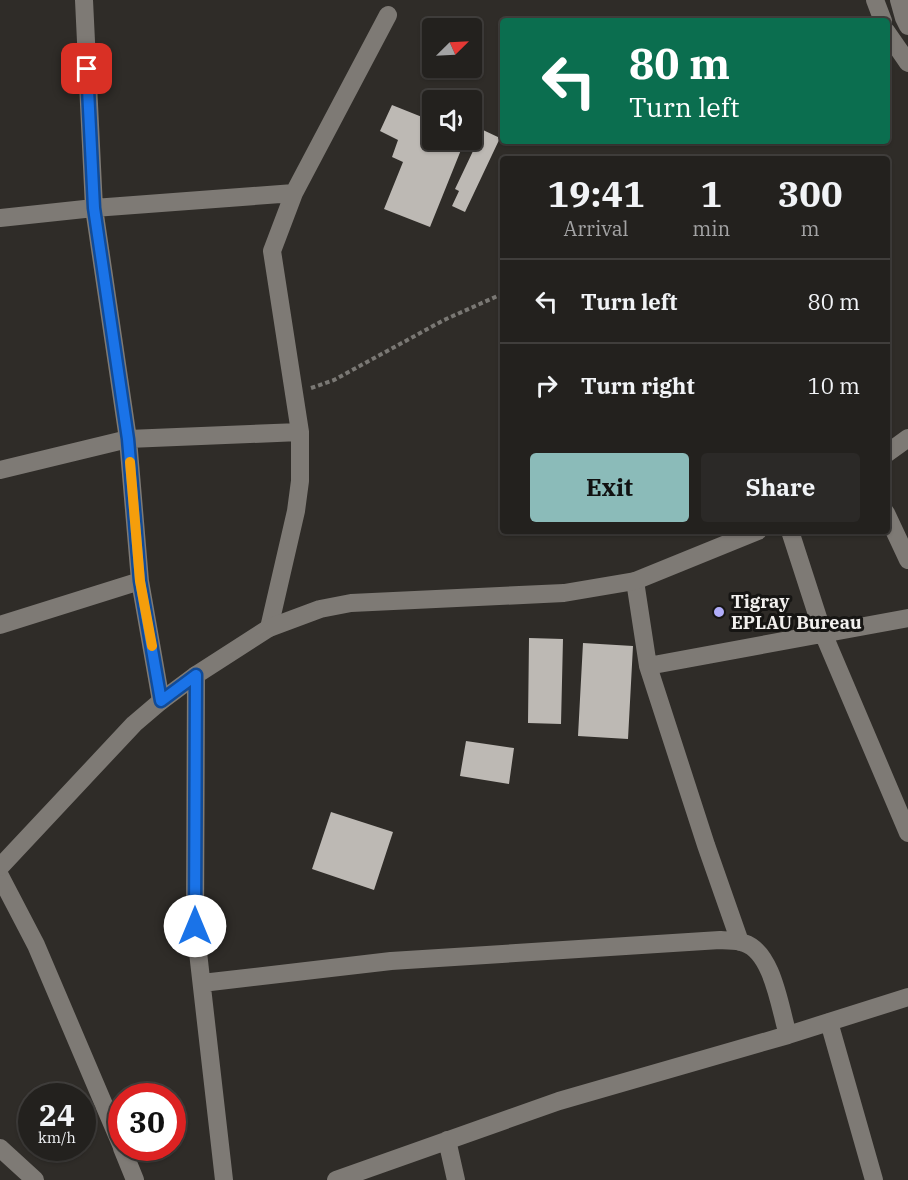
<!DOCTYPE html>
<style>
body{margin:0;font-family:"IBM Plex Serif",serif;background:#2b2927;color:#f1f3f6;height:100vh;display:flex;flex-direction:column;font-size:22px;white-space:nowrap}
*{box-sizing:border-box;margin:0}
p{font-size:20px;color:#a3a3a4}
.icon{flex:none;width:33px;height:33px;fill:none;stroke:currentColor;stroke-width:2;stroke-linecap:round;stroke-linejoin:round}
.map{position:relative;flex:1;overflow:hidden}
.details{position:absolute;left:500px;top:156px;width:390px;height:378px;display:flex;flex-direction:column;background:#23211e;border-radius:6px;box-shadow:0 2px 4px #0004,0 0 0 2px #403e3c}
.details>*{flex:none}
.banner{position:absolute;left:500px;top:18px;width:390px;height:126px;border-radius:6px;box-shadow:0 2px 4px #0004,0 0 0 2px #403e3c;background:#0b6e4f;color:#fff;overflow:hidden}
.needle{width:39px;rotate:66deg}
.fabs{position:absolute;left:422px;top:18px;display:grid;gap:12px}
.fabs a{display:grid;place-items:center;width:60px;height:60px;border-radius:6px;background:#23211e;box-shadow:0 2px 4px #0004,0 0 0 2px #403e3c;font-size:30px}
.speed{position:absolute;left:18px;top:1083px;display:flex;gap:12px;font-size:30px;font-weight:700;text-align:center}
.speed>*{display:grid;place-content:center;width:78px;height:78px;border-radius:50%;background:#23211e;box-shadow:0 2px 4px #0004,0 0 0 2px #403e3c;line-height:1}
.speed small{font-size:15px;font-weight:400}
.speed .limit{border:9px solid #d22;background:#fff;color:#111}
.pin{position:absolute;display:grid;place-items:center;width:51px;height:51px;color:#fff;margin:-26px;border-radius:12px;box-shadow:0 3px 9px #0006}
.me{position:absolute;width:66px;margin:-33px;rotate:0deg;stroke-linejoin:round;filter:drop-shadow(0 0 4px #0008)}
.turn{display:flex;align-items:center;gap:21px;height:126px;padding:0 30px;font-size:27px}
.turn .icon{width:78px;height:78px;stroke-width:2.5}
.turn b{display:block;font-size:42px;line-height:51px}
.eta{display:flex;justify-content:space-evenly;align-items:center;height:102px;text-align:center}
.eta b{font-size:36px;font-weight:700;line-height:42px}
.action{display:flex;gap:12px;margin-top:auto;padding:12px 30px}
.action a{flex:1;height:69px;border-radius:6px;background:#8bbbb9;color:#111;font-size:24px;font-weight:700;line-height:69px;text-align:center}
.action a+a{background:#2b2927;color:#f1f3f6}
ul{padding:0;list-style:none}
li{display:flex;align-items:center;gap:18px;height:84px;padding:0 30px;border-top:2px solid #403e3c}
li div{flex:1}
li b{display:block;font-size:22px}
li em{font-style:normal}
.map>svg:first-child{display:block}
</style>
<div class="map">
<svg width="908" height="1180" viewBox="0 0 908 1180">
<rect width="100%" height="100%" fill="#2f2c28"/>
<path fill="#bdb9b4" d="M392 105 432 121V140H465L430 227 384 209 403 162 392 157 398 140 380 131Z
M483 130 500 138 465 212 452 206 459 191 455 189Z
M529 638 563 639 561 724 528 723Z
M583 643 633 646 628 739 578 736Z
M466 741 514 748 509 784 460 776Z
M331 812 393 832 374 890 312 869Z"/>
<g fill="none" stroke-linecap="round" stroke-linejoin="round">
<path stroke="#7a7874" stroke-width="4" stroke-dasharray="4.5 3" stroke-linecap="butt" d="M311 388 334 380 444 320 502 294"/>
<path stroke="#7e7a75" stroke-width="18" d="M84 0 94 208 128 439 140 581 161 701
M0 218 94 208 294 193
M0 470 128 439 300 432
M886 513 908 560
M790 531 823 633 908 833
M635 581 648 666 706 845 740 942
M0 625 140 581
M269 628 296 511 300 481V432L272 251 294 193 388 15
M648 666 908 618
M196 675 195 926 224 1180
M0 876 36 945 122 1147
M202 983 391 961 720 940C728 941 737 940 744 943 773 952 780 1009 788 1035
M829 1022 874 1180
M447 1140 456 1180
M0 1148 35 1180
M122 1148 135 1180
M336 1180 559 1101 788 1035 908 997"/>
<path stroke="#7e7a75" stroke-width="18" d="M875 0 883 21
M899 0 904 18 908 26
M886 31 908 63
M886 454 908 438
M0 867 134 724 161 701 196 675 269 628 320 609 351 603 564 593 635 581 758 531"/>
</g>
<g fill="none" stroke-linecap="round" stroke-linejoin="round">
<defs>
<path id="route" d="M87 69 94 208 128 439 140 581 161 701 196 675 195 926"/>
</defs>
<use href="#route" stroke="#114b97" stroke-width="15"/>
<use href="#route" stroke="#1a73e8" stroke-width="10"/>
<path stroke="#f59e0b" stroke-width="10" d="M130 462 140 581 152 646"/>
</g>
<circle fill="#b1adfa" stroke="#161513" stroke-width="2" cx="719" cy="612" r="6"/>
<g text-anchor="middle" stroke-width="6" stroke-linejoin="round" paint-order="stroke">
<g font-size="18" font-weight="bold" fill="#f2f0ee" stroke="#161513" text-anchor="start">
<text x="731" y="608">Tigray<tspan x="731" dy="21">EPLAU Bureau</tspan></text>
</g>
</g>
</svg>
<div class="fabs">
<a><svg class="needle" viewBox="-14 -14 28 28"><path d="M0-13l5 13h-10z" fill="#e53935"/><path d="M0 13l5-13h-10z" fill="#a3a3a4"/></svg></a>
<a><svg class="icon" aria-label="sound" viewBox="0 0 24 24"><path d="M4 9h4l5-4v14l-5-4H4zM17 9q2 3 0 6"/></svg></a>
</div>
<div class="speed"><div>24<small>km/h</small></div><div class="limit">30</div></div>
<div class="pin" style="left:87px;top:69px;background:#d93025"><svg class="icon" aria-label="arrive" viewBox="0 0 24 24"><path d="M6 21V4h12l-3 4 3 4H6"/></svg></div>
<svg class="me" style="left:195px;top:926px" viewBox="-20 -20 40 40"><circle r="19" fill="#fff"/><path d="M0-13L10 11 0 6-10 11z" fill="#1a73e8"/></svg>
<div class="banner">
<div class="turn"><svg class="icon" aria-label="left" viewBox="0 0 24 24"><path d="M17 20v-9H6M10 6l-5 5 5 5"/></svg><div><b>80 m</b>Turn left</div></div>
</div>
<section class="details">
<div class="eta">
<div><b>19:41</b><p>Arrival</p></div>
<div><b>1</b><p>min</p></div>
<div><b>300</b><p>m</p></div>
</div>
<ul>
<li><svg class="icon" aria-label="left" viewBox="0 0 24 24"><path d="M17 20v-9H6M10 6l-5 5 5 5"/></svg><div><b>Turn left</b></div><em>80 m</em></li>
<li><svg class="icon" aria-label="right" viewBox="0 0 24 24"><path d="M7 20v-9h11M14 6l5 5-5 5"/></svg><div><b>Turn right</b></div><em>10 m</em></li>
</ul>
<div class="action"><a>Exit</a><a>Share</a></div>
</section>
</div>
